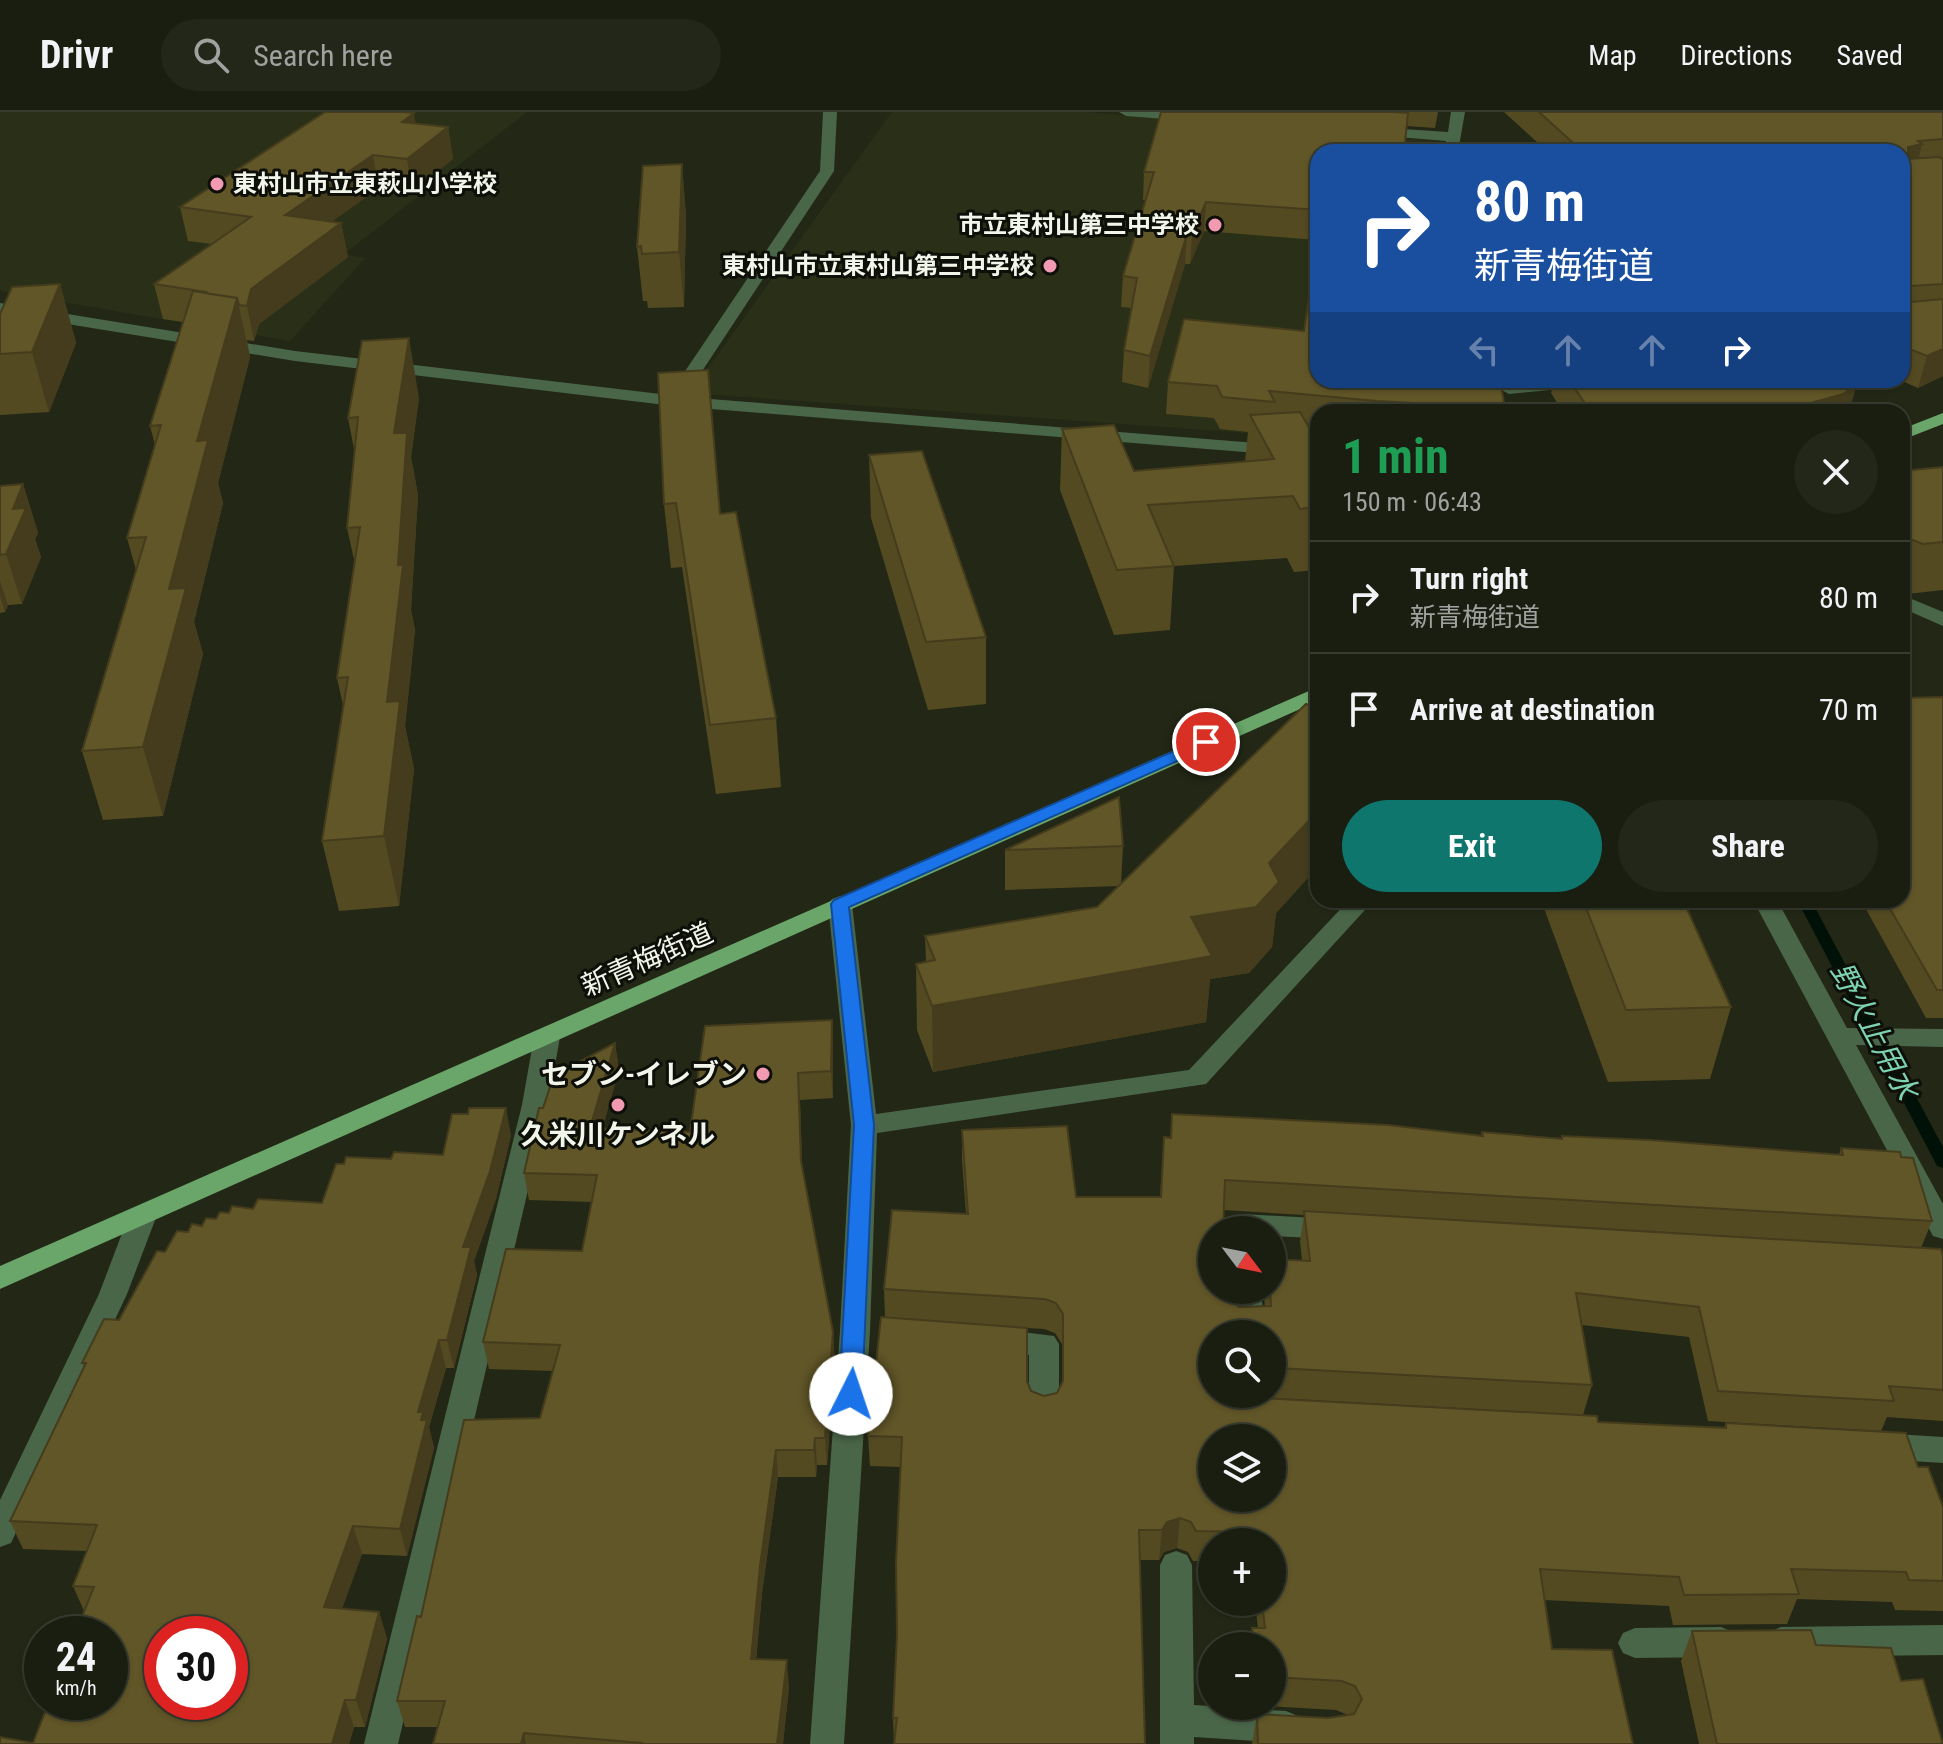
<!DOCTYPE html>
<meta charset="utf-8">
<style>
body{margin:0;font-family:"Roboto Condensed","Noto Sans JP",sans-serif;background:#232719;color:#f1f3f6;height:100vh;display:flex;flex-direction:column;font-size:30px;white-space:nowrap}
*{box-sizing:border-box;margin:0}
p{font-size:26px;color:#9fa29f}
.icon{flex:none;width:44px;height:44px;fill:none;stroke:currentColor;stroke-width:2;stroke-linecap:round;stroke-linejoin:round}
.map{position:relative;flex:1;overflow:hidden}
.drawer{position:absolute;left:1310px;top:292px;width:600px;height:504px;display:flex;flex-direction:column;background:#1a1e10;border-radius:24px;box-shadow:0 2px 6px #0004,0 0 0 2px #383c30}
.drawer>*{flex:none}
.guide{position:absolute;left:1310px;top:32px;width:600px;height:244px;border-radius:24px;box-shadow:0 2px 6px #0004,0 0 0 2px #383c30;background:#1a4fa0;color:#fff;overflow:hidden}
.needle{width:52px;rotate:122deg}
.tools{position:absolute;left:1198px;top:1104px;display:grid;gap:16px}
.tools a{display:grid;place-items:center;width:88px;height:88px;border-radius:50%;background:#1a1e10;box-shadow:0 2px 6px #0004,0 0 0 2px #383c30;font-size:40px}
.speed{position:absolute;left:24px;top:1504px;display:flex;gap:16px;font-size:40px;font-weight:700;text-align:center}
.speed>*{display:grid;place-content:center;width:104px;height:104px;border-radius:50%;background:#1a1e10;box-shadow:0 2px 6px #0004,0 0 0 2px #383c30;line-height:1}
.speed small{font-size:20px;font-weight:400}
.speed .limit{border:12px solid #d22;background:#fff;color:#111}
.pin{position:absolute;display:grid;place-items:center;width:68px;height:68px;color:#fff;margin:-34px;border:4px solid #fff;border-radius:50%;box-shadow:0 2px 8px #0007}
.me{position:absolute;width:88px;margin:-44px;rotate:4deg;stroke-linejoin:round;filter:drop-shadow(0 0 6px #0008)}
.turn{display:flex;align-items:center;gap:28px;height:168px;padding:0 32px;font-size:36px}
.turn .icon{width:104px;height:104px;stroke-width:2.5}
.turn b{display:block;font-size:56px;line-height:68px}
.lanes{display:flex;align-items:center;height:76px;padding:0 32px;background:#0003;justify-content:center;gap:40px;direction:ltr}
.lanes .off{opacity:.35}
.round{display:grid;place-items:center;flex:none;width:84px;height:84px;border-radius:42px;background:#232719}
.headline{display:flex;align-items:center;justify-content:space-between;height:136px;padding:0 32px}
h1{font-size:48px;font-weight:700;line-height:60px;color:#1e9e55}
.button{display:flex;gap:16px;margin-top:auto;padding:16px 32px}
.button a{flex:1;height:92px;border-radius:48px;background:#0f766e;color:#fff;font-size:32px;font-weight:700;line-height:92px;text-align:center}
.button a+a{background:#232719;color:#f1f3f6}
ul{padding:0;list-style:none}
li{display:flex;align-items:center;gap:24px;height:112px;padding:0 32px;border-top:2px solid #383c30}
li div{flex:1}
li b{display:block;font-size:30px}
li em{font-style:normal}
header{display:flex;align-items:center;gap:48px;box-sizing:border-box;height:112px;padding:0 40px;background:#1a1e10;border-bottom:2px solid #383c30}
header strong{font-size:38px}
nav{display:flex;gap:44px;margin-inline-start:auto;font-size:28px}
.search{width:560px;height:72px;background:#232719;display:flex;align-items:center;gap:20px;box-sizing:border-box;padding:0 28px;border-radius:44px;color:#9fa29f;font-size:30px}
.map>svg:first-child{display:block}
</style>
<header>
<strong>Drivr</strong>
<div class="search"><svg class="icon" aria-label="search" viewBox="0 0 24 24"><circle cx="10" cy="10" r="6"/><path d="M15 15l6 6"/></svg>Search here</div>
<nav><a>Map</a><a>Directions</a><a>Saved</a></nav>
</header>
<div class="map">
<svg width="1943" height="1632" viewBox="0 0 1943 1632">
<rect width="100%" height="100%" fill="#232816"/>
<path fill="#2a3017" d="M0 0H527L344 142 365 146 290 229 0 179Z
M892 0H1084L1434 29 1432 40H1318V326L690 281Z"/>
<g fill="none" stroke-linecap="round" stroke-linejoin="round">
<path fill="#001108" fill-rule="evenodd" d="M1797 788H1811L1943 1035V1056L1937 1054 1935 1050Z"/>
<path fill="#4a6649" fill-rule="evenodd" d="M823 0H837L834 59 685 285 1318 336V346L674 294 295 249 0 201V191L295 239 669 283 820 59Z
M1119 0H1180L1199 5 1192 9 1126 4Z
M1451 0H1465L1458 40H1444L1446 29 1373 23 1366 19 1373 15 1448 20Z
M1550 268H1611L1603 273 1509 282 1500 277 1509 272Z
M1902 483 1943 500V514L1902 496Z
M840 784 848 787 852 792 876 1002 1189 958 1349 788H1374L1206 972 877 1021 870 1219 844 1632H810L840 1219 851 1013 828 792 832 787Z
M1753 788H1777L1847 916 1943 917V935L1856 933 1943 1092V1127L1933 1124Z
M547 916 556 919 560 925 548 993 398 1632H364L522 993 534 925 538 919Z
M143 1093 153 1096 157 1103 127 1182 11 1431 0 1435V1388L99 1182 129 1103 133 1096Z
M1242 1102 1334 1107 1344 1110 1348 1117 1344 1124 1334 1127 1272 1124V1118H1229L1232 1105Z
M1233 1178H1261L1265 1222H1235Z
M997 1217 1054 1224 1059 1232V1299L1055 1308 1044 1311 1033 1308 1029 1299V1243L987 1237 982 1229 987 1221Z
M1879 1321 1943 1325V1351L1879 1347 1868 1343 1864 1334 1868 1325Z
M1176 1439 1187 1443 1192 1453 1194 1593 1286 1599 1298 1604 1303 1615 1298 1626 1286 1631 1194 1625V1632H1160V1453L1165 1443Z
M1943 1513V1543L1781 1545 1769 1540 1764 1530 1769 1520 1781 1515Z
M1721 1515 1733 1520 1738 1530 1733 1540 1721 1545 1635 1546 1623 1541 1618 1531 1623 1521 1635 1516Z"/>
<path fill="#6aa66a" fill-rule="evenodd" d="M1943 301V312L1902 328V317Z
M1318 575V589L0 1177V1154Z"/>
</g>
<path fill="#534a22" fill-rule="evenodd" d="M1161 0H1438L1435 16 1407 14 1318 40V268L1505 296 1504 300H1318V316L1309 315 1318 331V458L1294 460 1287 446 1174 454 1170 518 1114 523 1060 378 1062 317 1134 359 1245 350 1248 320 1220 317 1214 306 1166 302 1168 270 1304 219 1317 128 1204 119 1190 152H1185L1148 276 1122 270 1124 238 1132 196 1121 195 1123 164 1146 88H1143L1144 60Z
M1504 0H1943V264L1918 276 1900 268H1902V40H1548Z
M416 11 448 15 453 47 412 79 379 76 331 110 341 111 348 145 259 212 254 229 247 228 250 245 218 371 223 391 194 510 203 542 163 704 103 708 82 639 136 458 127 426 155 333 150 314 183 210 163 207 154 172 212 132 188 129 180 95Z
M682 52 686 105 684 195 648 196 647 189H643L637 135Z
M60 172 76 231 49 300 0 303V202Z
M708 258 720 402 776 606 781 675 716 682 682 455 671 456 664 392Z
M1554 268H1855L1849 300H1563L1551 281Z
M419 286 411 345 418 383 411 498 415 518 405 614 414 657 399 794 339 799 322 729 343 593 337 566 355 452 347 416 355 342 348 306Z
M869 343 986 525V592L928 598 871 406Z
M1943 355V478L1907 482 1902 479V359Z
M23 372 38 421 35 427 41 445 22 492 8 493 5 500 0 501V374Z
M1943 585V906H1926L1861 788H1902Z
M1123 734 1121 772 1315 758 1276 801 1272 835 1249 861 1210 867 1206 910 933 960 917 918 916 852 926 850 925 824 1097 795 1119 774 1005 778V738Z
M1541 788H1683L1731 895 1710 967 1608 970Z
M832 908 833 934V986L800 988 802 1056 835 1248 827 1353H817L816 1365H778L762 1481 756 1548 789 1575 783 1632H433L438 1615H405L397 1589 421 1505 540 1306 553 1259 489 1257 483 1230 582 1139 592 1090 529 1088 524 1061 543 996 615 931 619 958 602 1016 690 1020Z
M962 1018 1076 1085H1160L1164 1025 1481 1024 1482 1020 1561 1026 1562 1024 1839 1043 1841 1036 1901 1045 1932 1109 1921 1136 1943 1144V1309L1887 1305 1881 1319 1708 1309 1689 1225 1582 1213 1592 1273 1583 1303 1273 1286 1271 1282H1272V1222H1212V1282L1598 1310 1724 1315 1726 1311 1918 1355 1943 1395V1499L1895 1498 1892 1490 1797 1487 1787 1512 1673 1513 1669 1494 1544 1488 1552 1537 1633 1632H1252L1257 1602 1328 1606 1348 1603 1336 1598 1265 1594H1272V1534H1249L1252 1516H1258L1255 1490H1272V1430H1212V1449H1193L1188 1440 1177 1436 1164 1440 1159 1448H1140L894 1632 893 1606 897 1523 901 1355 870 1354 868 1324 885 1205 884 1177 966 1102 962 1048ZM1224 1098 1304 1103 1300 1129 1302 1148 1272 1178H1263L1265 1194 1239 1195 1236 1192 1212 1118ZM1027 1216 1044 1217 1055 1221 1062 1232V1271L1057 1281 1044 1284 1031 1279 1027 1269Z
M511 1023 496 1087 474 1149 477 1163 454 1256H446L429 1315 434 1336 407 1444 362 1442 342 1496 379 1500 387 1527 365 1615H354L349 1632H0L33 1631 84 1499 73 1474 87 1439 23 1437 10 1409 84 1255 82 1251 119 1208 165 1140 188 1120 229 1101 253 1097 322 1091 344 1052 443 1043Z
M1692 1519 1816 1533 1901 1569 1943 1632H1699L1681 1549Z"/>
<path fill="#443c1c" d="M414 1 419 33 402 10Z
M448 15 453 47 412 79 407 47Z
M1922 32 1915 61 1902 63 1908 35Z
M373 43 379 76 292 137 285 103Z
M682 52 686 105 684 195 679 140Z
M1206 90 1204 119 1190 152 1192 123Z
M341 111 348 145 259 212 254 229 247 194 251 177Z
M1187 122 1185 152 1148 276 1150 244Z
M60 172 76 231 49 300 32 240Z
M237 186 250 245 218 371 223 391 194 510 203 542 163 704 143 635 169 477 197 329Z
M409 226 419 286 411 345 418 383 411 498 415 518 405 614 414 657 399 794 384 724 387 590 398 453 394 321Z
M1943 237V264L1918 276 1927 244Z
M1857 272 1849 300H1788L1793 296Z
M23 372 38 421 35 427 41 445 22 492 6 442 13 397Z
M0 469 8 493 5 500 0 484Z
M1318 644V735L1315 758 1276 801 1272 835 1249 861 1210 867 1206 910 933 960 932 894 1191 805 1269 751Z
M832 908 833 934V986L831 959Z
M615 931 619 958 595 1043 590 1016Z
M798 961 800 988 803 1077 801 1049Z
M506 996 511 1023 496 1087 474 1149 477 1163 454 1256 447 1228 463 1135Z
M833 1220 835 1248 827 1353 825 1326Z
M439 1228 446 1256 429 1315 434 1336 407 1444 400 1417 418 1300Z
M815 1326 817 1353 816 1365 814 1338Z
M776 1338 778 1365 762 1481 754 1574 751 1547 760 1454Z
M1180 1406 1177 1436 1164 1440 1159 1448 1162 1418 1167 1410Z
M353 1414 362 1442 333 1522 324 1495Z
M379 1500 387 1527 365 1615 356 1588Z
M787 1548 789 1575 783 1632H777Z
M345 1588 354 1615 349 1632H332Z
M524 1621 526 1632H521Z"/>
<path fill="#615628" stroke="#443c1c" stroke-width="2" fill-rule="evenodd" d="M325 0H404L414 1 402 10 448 15 407 47 373 43 285 103 341 111 251 177 247 194 239 193 237 186 205 181 206 180 154 172 251 105 180 95Z
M1161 0H1394L1408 1 1404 40H1318V98L1206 90 1192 123 1187 122 1150 244 1124 238 1137 166 1123 164 1154 60H1144Z
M1539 0H1943V27L1918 29 1922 32 1908 35V47L1939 45 1943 47V172L1911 174 1908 177V187L1911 190 1943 187V237L1927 244 1902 234V40H1583Z
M682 52 679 140 642 142 641 134 637 135 643 54Z
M1318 123V268H1500L1505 296 1376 289 1269 279 1275 290 1222 285 1217 274 1168 270 1184 207 1304 219Z
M60 172 32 240 0 242V202L12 175Z
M193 179 237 186 197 329 208 328 169 477 186 476 143 635 82 639 146 425 127 426 161 313 150 314Z
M409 226 394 321H407L398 453H403L387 590 400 589 384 724 322 729 348 565 337 566 360 415 347 416 358 305 348 306 362 229Z
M708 258 720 402 736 400 776 606 710 613 676 391 664 392 658 261Z
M1569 268H1855L1857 272 1843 282 1793 296 1788 299 1789 300H1591Z
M1300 300 1318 331V395L1300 397 1293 384 1148 393 1174 454 1117 458 1062 317 1114 313 1134 359 1274 347 1250 303Z
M922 339 986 525 926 530 869 343Z
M1943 355V430L1923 432 1902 424V359Z
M23 372 13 397 26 396 6 442 0 443V374Z
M1943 585V878H1937L1885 788H1902V586Z
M1306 592 1318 596V699L1269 751 1279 770 1256 795 1191 805 1212 844 932 894 916 852 935 848 925 824 1097 795Z
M1119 685 1123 734 1005 738Z
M1583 788H1683L1731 895 1626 898Z
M832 908 831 959 798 961 801 1049 833 1220 825 1326H815L814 1338H776L760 1454 751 1547 787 1548 777 1632H642V1631L524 1621 521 1632H433L445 1589H397L417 1504 421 1505 464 1308 540 1306 560 1233 483 1230 506 1137 582 1139 597 1063 524 1061 539 996H543L554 963 615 931 590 1016 690 1020 705 914Z
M469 996H506L490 1059 463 1135H471L447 1228H439L418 1300H423L421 1308H427L400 1417 353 1414 324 1495 379 1500 356 1588H345L332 1632H0V1625L33 1631 49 1590H110V1522H75L94 1475 73 1474 97 1413 10 1409 86 1251H82L104 1207 119 1208 157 1139 165 1140 177 1119 188 1120 192 1112 202 1114 206 1106 216 1107 220 1100 229 1101 232 1094 253 1097 258 1087 322 1091 336 1052H344L346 1045 391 1047 394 1040 443 1043 452 1002H468ZM162 1522H230V1590H162Z
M1172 1002 1388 1013 1483 1024 1482 1020 1562 1027V1024L1650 1028 1843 1043 1841 1036 1900 1040 1901 1045 1913 1046 1932 1109 1225 1068 1223 1118H1212V1178H1235L1236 1192 1239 1195 1271 1194 1270 1178H1272V1147L1310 1149 1304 1099 1941 1137 1943 1144V1278L1889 1274 1894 1289 1718 1279 1699 1195 1576 1181 1592 1273 1277 1256 1272 1249V1222H1212V1282H1249L1260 1286 1597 1304 1598 1310 1726 1316V1311L1906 1321 1918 1355H1928L1943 1395V1469L1909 1468 1906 1460 1791 1457 1799 1482 1684 1483 1679 1465 1540 1457 1552 1537 1612 1538 1633 1632H1258L1257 1602 1328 1606 1354 1602 1362 1587 1355 1574 1342 1569 1272 1565V1534H1253L1252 1516H1265L1262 1490H1272V1430H1257L1256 1420 1196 1419 1191 1410 1180 1406 1167 1410 1162 1418H1139L1145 1632H894L897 1606H893L897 1523 896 1451 902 1325 868 1324 881 1205 1027 1216V1269L1031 1279 1044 1284 1057 1281 1063 1269V1202L1056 1191 1045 1187 884 1177 892 1098 968 1102 962 1018 1067 1014 1076 1085H1161L1164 1025 1171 1026ZM1212 1326H1272V1386H1212Z
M1811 1518 1816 1533 1891 1536 1901 1569 1923 1567 1943 1632H1717L1692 1519Z"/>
<path fill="#1a73e8" stroke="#114b97" stroke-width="2" d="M1206 625 1211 627V634L849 795 874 1013 862 1282 859 1289 851 1292 843 1289 839 1282 854 1013 831 792 834 788Z"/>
<g fill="#f19ab1" stroke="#0d0f08" stroke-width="3">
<circle cx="217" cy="72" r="8"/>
<circle cx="1215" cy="113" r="8"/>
<circle cx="1050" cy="154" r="8"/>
<circle cx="763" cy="962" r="8"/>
<circle cx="618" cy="993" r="8"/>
</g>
<g text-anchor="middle" stroke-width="6" stroke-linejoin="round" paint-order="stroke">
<g font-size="24" font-weight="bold" fill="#f2f6ea" stroke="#0d0f08" text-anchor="end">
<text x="233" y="80" text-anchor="start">東村山市立東萩山小学校</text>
<text x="1199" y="121">市立東村山第三中学校</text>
<text x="1034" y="162">東村山市立東村山第三中学校</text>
</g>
<g font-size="28" fill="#f2f6ea" stroke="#0d0f08">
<text transform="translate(647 847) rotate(-24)" y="10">新青梅街道</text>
</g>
<g font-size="28" font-weight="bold" fill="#f2f6ea" stroke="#0d0f08" text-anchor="end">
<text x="747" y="972">セブン-イレブン</text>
<text x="618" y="1032" text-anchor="middle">久米川ケンネル</text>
</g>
<g font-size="30" font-style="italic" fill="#7cd2b1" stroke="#0d0f08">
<text transform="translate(1874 919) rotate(62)" y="10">野火止用水</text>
</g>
</g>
</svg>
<div class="tools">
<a><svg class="needle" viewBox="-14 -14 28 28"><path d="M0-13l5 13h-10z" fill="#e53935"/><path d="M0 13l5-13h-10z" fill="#9fa29f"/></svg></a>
<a><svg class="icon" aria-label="search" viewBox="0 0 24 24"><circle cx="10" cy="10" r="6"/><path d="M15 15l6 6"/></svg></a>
<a><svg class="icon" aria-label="layers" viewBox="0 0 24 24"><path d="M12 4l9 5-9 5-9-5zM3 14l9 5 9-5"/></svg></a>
<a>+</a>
<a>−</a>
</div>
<div class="speed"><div>24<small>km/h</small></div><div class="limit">30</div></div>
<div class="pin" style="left:1206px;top:630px;background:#d93025"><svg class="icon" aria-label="arrive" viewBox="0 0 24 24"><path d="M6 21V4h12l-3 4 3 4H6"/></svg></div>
<svg class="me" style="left:851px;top:1282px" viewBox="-20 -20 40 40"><circle r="19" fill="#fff"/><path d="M0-13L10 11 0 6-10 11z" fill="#1a73e8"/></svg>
<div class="guide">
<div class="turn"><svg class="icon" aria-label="right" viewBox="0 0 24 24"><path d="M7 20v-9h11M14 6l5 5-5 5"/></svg><div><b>80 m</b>新青梅街道</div></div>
<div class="lanes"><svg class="icon off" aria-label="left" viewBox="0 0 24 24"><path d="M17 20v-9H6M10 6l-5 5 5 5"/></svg><svg class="icon off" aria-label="ahead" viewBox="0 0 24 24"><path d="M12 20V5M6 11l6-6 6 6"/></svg><svg class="icon off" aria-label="ahead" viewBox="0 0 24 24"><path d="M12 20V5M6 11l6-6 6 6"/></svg><svg class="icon" aria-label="right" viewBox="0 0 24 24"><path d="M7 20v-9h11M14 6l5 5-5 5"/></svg></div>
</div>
<section class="drawer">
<div class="headline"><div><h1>1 min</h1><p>150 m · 06:43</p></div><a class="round"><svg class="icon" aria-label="close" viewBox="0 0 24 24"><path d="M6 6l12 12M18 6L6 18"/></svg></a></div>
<ul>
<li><svg class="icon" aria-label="right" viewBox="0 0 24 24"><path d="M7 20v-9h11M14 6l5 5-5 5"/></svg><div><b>Turn right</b><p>新青梅街道</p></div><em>80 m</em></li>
<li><svg class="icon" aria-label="arrive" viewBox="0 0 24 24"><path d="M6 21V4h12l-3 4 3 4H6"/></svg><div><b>Arrive at destination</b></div><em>70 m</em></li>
</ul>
<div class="button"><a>Exit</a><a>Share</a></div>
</section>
</div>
